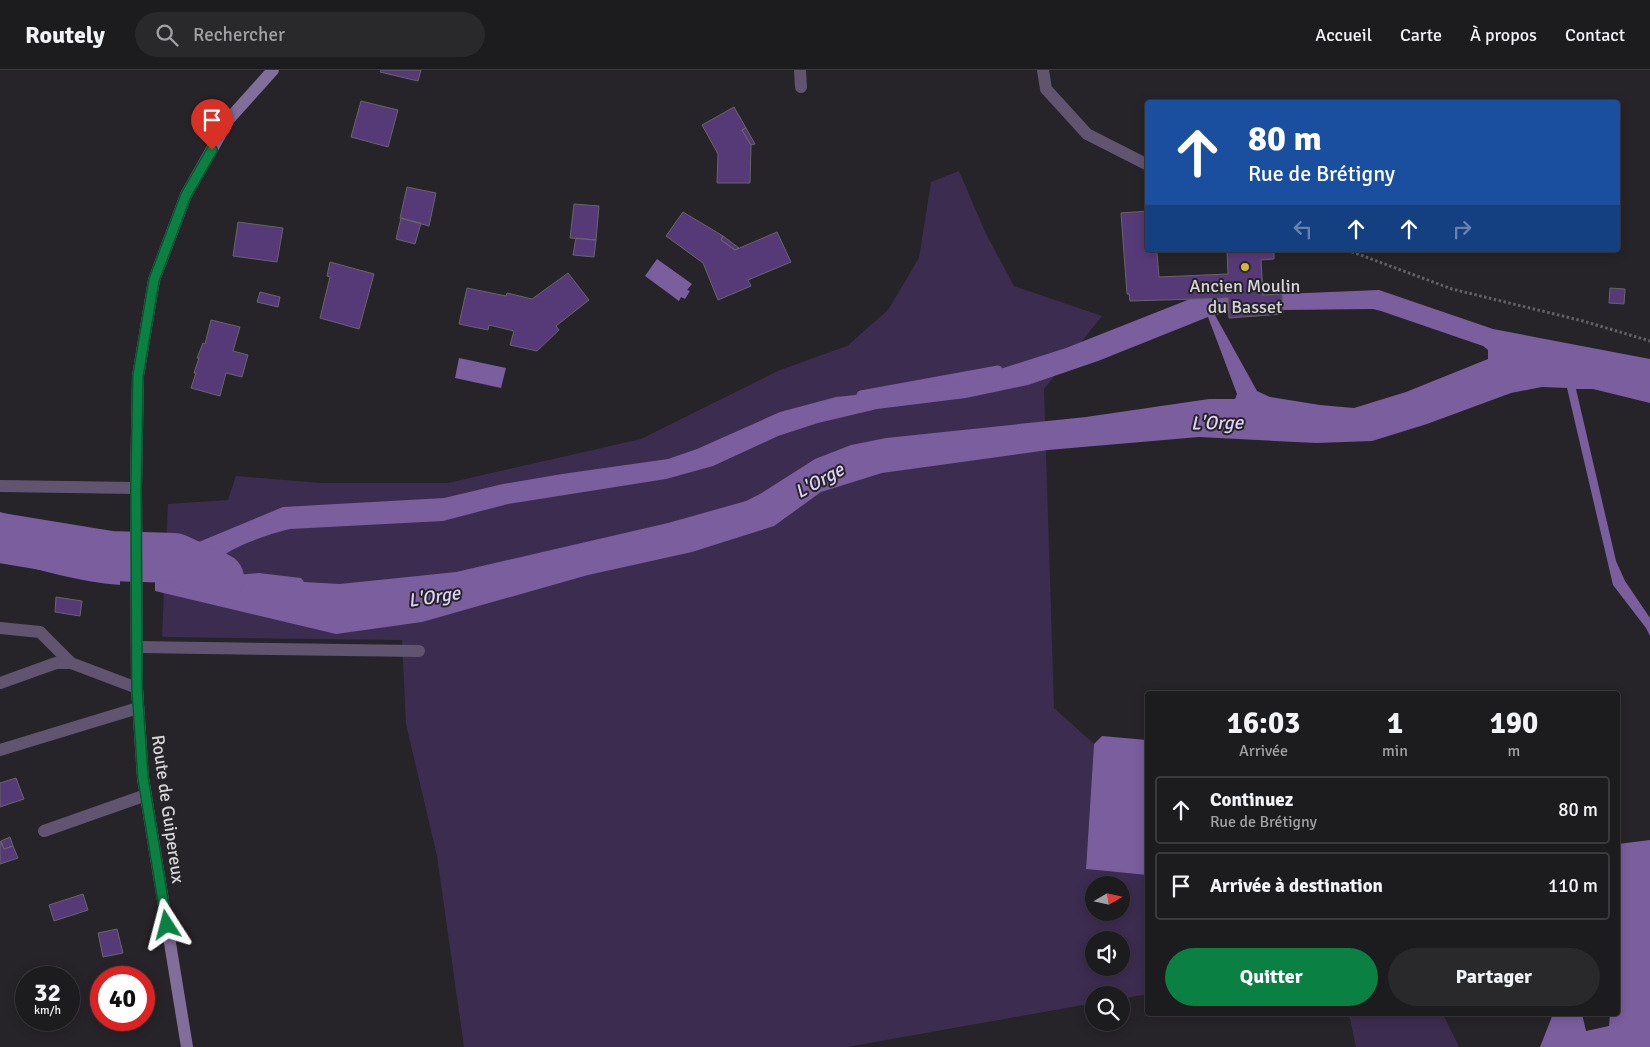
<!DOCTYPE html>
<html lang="fr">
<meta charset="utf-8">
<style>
body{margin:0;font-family:Signika,sans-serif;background:#29282b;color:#f1f3f6;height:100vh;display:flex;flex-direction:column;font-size:19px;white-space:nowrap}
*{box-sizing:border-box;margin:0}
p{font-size:16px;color:#a0a1a4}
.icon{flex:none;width:28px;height:28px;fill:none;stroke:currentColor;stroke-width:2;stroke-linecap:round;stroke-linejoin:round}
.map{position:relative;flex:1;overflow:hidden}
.sheet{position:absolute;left:1145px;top:621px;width:475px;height:325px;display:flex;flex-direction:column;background:#1c1b1e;border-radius:5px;box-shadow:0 2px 12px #0003,0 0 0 1px #3a393c}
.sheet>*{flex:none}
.banner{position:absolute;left:1145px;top:30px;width:475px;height:152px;border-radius:5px;box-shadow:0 2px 12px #0003,0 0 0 1px #3a393c;background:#1a4fa0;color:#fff;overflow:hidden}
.needle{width:32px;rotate:81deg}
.fabs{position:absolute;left:1085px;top:806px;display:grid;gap:10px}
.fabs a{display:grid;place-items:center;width:45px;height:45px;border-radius:50%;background:#1c1b1e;box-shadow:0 2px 12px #0003,0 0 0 1px #3a393c;font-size:25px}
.speed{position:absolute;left:15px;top:896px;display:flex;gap:10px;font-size:25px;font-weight:700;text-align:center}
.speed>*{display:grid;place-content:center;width:65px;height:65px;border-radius:50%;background:#1c1b1e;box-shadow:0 2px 12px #0003,0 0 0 1px #3a393c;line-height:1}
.speed small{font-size:12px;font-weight:400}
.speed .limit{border:8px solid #d22;background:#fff;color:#111}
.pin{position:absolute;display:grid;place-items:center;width:42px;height:42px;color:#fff;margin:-51px -21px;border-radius:50% 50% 50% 0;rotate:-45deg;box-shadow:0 0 5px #0007}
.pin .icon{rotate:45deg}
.me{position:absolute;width:55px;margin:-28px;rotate:351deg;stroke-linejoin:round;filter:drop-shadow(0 0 4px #0008)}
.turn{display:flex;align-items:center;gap:18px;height:105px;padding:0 20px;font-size:22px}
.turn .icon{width:65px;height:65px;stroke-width:2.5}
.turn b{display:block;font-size:35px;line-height:42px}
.lanes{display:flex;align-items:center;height:48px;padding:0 20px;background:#0003;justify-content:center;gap:25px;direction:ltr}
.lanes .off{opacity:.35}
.eta{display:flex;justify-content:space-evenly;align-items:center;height:85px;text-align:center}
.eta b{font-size:30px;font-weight:700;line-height:35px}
.primary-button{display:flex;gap:10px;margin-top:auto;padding:10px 20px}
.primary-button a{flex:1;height:58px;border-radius:30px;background:#0b8043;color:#fff;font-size:20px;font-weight:700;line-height:58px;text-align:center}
.primary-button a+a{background:#29282b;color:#f1f3f6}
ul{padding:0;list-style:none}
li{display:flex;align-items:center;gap:15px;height:68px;margin:0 10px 8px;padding:0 10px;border:2px solid #3a393c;border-radius:5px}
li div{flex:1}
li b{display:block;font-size:19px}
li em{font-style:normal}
header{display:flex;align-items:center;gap:30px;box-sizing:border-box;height:70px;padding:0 25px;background:#1c1b1e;border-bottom:1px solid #3a393c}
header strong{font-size:24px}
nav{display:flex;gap:28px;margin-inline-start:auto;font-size:18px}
.search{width:350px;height:45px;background:#29282b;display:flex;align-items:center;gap:12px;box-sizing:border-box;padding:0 18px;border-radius:28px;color:#a0a1a4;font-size:19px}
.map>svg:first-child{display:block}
</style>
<header>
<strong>Routely</strong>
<div class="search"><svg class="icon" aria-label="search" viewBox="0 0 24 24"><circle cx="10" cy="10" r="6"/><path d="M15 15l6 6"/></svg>Rechercher</div>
<nav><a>Accueil</a><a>Carte</a><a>À propos</a><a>Contact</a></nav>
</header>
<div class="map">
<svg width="1650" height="977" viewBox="0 0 1650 977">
<rect width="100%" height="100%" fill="#262428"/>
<path fill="#3c2c50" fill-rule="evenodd" d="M959 101 986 164 1014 216 1102 246 1044 319 1054 638 1094 674 1086 799 1147 805V924L1121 929V925H1094V933L847 977H464L437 786 406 654 402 570 162 567 168 434 228 430 236 406 321 413H448L641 369 780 300 847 276 888 240 919 188 931 112ZM1094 815H1121V842H1094ZM1094 870H1121V898H1094Z
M1349 944H1443L1459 977H1356Z"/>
<path fill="#7a5e9e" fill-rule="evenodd" d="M657 189 692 214 687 220 690 221 685 229 681 227 679 231 645 206Z
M1379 220 1493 259 1650 289V333L1593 319H1576L1616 491 1625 511 1650 548V566L1646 558 1613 515 1567 318 1542 317 1511 323 1427 354 1372 371 1316 373 1199 367 1048 380 882 403 821 422 774 456 692 482 588 505 422 552 336 564 155 521V474H194L283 437 444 428 503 414 562 404 668 389 697 379 780 342 836 327 904 320 1000 299 1066 278 1190 229 1228 228 1229 243 1215 245 1257 321 1270 327 1320 335 1354 338 1406 322 1488 289V280L1483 276 1381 241 1373 239 1283 240 1282 224ZM1208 247 1237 324 1235 329H1209L1086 347 886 368 851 375 815 389 760 424 746 431 668 453 456 502 340 514 304 512 301 508 259 503 236 505 216 495C218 480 275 462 290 459L443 451 508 434 666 409 713 396 778 366 818 353 877 339 966 328 1028 315 1098 291Z
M459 288 506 298 501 318 455 308Z
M0 442 120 475V515C79 512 39 500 0 489Z
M1102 666 1147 670V805L1086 799 1094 674Z
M1650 770V977H1540L1553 944H1582L1586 961 1609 956 1610 944H1618V774Z"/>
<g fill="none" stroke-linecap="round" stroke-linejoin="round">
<path stroke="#7a5e9e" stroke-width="9" d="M861 325 998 300"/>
<path stroke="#7a5e9e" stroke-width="50" d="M0 468 110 486 175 488 219 508"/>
</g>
<path fill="#563a77" stroke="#676569" d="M381 0H421L418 11 380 2Z
M361 31 398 40 388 77 351 67Z
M734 37 746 58 742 60 751 75 750 113H717L718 84 702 55Z
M746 58 755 74 751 75 742 60Z
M407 117 436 123 429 156 400 148Z
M574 134 599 136 596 170 570 168Z
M1148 141V180H1160L1157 183 1159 207 1228 204 1227 180H1274V189L1261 190 1263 225 1282 224 1283 244 1229 248 1228 228 1130 231 1129 224H1127L1121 143Z
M683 142 723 166 721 170 735 180 777 162 791 192 748 210 751 216 718 230 703 193 666 166Z
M401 148 421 153 415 174 396 169Z
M238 152 283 158 277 192 233 186Z
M723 166 739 178 735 180 721 170Z
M576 168 596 170 594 187 573 185Z
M330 192 374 204 359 259 320 248 330 207 327 206Z
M568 203 589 230 556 256 559 260 537 281 510 275 514 261 489 255 488 260 459 254 467 218 506 226 507 223 532 229Z
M1610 218 1625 219 1624 234 1609 233Z
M260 222 280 227 278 237 257 232Z
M211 250 240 257 233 281 248 285 242 307 226 303 220 326 191 318 196 303H194L199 288H197L203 273 205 274Z
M56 527 82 531 80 546 55 542Z
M16 708 24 729 0 737V713Z
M10 767 13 776 4 779 1 771Z
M0 771 4 779 13 776 18 788 0 794Z
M83 824 88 840 54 851 49 835Z
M117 859 123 883 103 887 98 863Z"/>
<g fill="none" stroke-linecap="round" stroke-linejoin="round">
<path stroke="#636165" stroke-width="3" stroke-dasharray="2.5 2.5" stroke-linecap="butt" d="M1347 180 1452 219 1583 251 1650 271"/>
<path stroke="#605470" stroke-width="12" d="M1043 0 1046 19 1087 64 1148 95
M0 558 40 562 71 593
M137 577 419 581
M0 613 56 593H71L137 618
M0 680 138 638
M44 761 146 725"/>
<path stroke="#605470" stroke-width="12" d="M800 0 801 17
M0 416 136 418"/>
<path stroke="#816e9a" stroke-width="12" d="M187 977 143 708 137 618 136 418 138 306 154 210 186 125 229 49 273 0"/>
</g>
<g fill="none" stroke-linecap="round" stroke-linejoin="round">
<defs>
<path id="route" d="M167 855 143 708 137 618 136 418 138 306 154 210 186 125 212 80"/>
</defs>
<use href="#route" stroke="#07532c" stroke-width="12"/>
<use href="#route" stroke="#0b8043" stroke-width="9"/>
</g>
<circle fill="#d6b534" stroke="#262428" stroke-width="2" cx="1245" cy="197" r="5"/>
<g text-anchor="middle" stroke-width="4" stroke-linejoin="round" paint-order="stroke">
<g font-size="18" fill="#d6d5d7" stroke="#262428">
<text x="1245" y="222">Ancien Moulin<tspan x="1245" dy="21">du Basset</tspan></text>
</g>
<g font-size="18" fill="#d6d5d7" stroke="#262428">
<text transform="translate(168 739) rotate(82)" y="6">Route de Guipereux</text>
</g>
<g font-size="19" font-style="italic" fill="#e0d2f7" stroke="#262428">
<text transform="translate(1217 352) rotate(-1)" y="7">L'Orge</text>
<text transform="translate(819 410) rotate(-29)" y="7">L'Orge</text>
<text transform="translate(434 526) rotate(-9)" y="7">L'Orge</text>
</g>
</g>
</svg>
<div class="fabs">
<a><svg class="needle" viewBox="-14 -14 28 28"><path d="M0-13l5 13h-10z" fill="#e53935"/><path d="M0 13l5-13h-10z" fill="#a0a1a4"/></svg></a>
<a><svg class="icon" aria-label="sound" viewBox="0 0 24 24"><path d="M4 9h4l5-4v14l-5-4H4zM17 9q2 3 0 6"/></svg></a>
<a><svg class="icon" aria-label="search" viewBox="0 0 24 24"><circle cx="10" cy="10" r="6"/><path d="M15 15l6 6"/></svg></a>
</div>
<div class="speed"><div>32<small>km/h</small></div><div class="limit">40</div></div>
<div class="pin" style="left:212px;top:80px;background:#d93025"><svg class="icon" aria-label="arrive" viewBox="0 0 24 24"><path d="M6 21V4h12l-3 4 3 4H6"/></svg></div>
<svg class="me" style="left:167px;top:855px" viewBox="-20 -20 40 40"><path d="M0-17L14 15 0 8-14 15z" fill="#0b8043" stroke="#fff" stroke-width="4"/></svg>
<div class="banner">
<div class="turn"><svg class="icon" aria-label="ahead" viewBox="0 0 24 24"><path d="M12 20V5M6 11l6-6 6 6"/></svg><div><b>80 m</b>Rue de Brétigny</div></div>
<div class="lanes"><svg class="icon off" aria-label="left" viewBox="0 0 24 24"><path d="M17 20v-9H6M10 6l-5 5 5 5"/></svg><svg class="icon" aria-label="ahead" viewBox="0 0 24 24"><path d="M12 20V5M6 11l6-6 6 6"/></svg><svg class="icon" aria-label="ahead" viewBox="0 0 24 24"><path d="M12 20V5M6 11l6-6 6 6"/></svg><svg class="icon off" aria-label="right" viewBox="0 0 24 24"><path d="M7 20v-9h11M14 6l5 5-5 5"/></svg></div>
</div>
<section class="sheet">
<div class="eta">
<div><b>16:03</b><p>Arrivée</p></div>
<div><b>1</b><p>min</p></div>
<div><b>190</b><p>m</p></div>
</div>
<ul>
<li><svg class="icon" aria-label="ahead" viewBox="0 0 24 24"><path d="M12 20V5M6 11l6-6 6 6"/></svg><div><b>Continuez</b><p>Rue de Brétigny</p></div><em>80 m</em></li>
<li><svg class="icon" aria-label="arrive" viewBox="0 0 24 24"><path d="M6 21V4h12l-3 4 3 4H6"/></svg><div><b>Arrivée à destination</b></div><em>110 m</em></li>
</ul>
<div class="primary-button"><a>Quitter</a><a>Partager</a></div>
</section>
</div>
